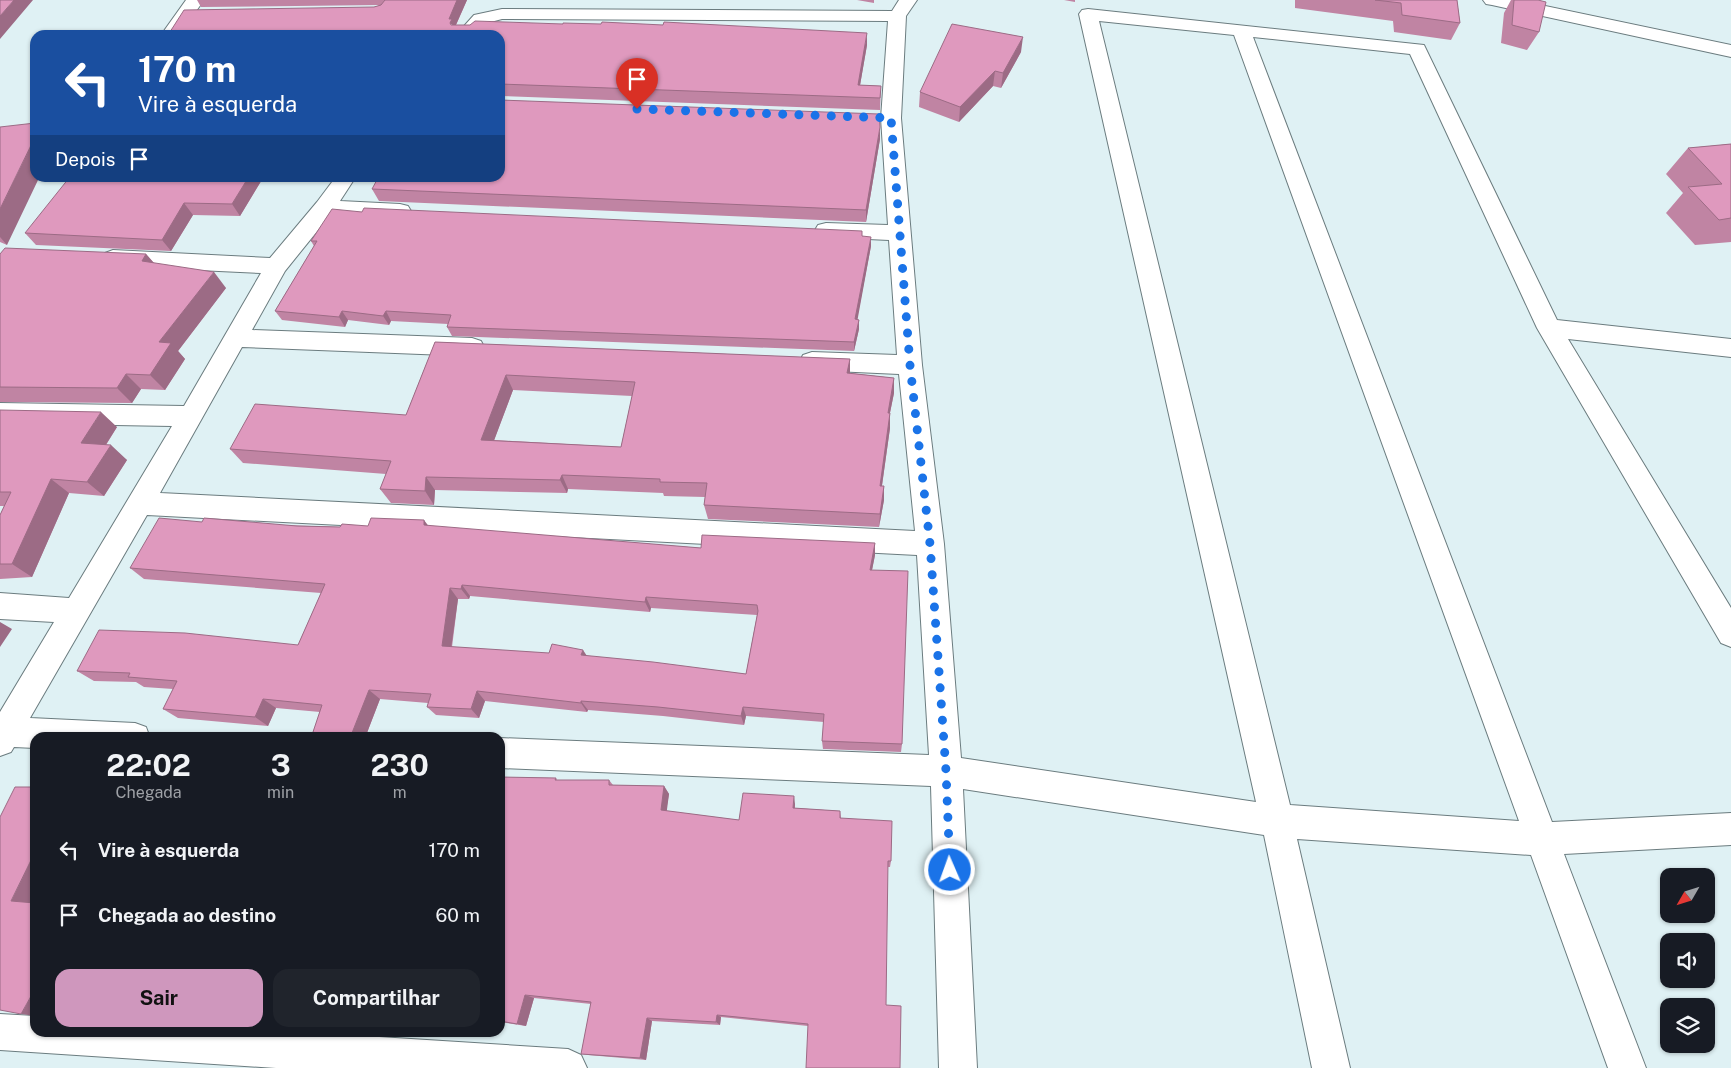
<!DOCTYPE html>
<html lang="pt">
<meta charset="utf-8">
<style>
body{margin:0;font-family:"Public Sans",sans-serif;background:#20242c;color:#f1f3f6;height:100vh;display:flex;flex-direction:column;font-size:19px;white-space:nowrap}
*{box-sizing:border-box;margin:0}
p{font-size:16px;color:#9ea1a6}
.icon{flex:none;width:28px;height:28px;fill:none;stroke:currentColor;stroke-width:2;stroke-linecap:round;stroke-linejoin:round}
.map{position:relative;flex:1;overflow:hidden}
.sheet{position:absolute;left:30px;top:732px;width:475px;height:305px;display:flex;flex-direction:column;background:#171b24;border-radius:15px;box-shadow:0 1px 4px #0004}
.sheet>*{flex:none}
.top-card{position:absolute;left:30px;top:30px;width:475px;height:152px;border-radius:15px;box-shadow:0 1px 4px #0004;background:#1a4fa0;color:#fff;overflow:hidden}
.needle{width:32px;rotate:231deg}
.buttons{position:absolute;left:1660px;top:868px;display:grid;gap:10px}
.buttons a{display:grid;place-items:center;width:55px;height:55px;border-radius:10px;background:#171b24;box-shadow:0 1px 4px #0004;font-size:25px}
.pin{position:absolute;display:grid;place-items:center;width:42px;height:42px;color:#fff;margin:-51px -21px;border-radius:50% 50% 50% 0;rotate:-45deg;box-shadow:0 0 5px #0007}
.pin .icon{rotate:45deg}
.me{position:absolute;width:55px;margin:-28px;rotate:358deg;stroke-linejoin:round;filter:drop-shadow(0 0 4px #0008)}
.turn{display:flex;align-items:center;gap:18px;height:105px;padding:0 25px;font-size:22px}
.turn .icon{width:65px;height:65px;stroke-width:2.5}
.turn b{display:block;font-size:35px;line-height:42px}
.then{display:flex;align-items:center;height:48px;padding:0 25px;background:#0003;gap:10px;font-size:19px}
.eta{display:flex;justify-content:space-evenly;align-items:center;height:85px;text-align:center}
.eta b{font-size:30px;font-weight:700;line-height:35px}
.action{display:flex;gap:10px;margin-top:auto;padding:10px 25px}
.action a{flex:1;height:58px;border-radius:15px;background:#cf97bd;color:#111;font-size:20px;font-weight:700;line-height:58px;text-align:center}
.action a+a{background:#20242c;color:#f1f3f6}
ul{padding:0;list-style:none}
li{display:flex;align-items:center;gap:15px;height:65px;padding:0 25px}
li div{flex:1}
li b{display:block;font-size:19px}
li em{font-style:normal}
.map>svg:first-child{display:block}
</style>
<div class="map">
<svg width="1731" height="1068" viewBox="0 0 1731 1068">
<rect width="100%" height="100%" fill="#dff1f4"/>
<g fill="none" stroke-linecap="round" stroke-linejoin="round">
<defs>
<path id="street" d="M186 0H204L179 35H161Z
M899 0H917L906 16 901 118 922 365 944 544 961 758 1256 802 1079 14 1082 10 1088 9 1424 45 1557 320 1731 339V357L1568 339 1731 608V647L1721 643 1537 328 1410 54 1253 37 1552 822 1731 813V845L1564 854 1646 1068H1608L1531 855 1297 839 1350 1068H1312L1264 835 963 789 977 1068H939L931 786 500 768V738L929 755 917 555 147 515 30 718 135 723 146 727 150 738H35V748L14 747 11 752 0 756V712L54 622 0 619V593L69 598 172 426 0 423V403L184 406 261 273 113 266 105 263 102 258 105 253 113 250 270 258 317 202 335 178H355L340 201 400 204 408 206 411 211 408 216 400 218 331 214 285 271 252 330 472 338 481 341 484 347 481 353 472 356 242 347 160 493 915 531 899 374 812 370 803 367 800 361 803 355 812 352 897 355 889 240 826 237 818 235 815 230 818 225 826 223 888 225 881 118 888 21 502 19 487 23 474 35H456L474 15 502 9 892 11ZM1099 21 1234 35 1519 821 1290 805Z
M1483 0H1517L1731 45V57L1492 5 1486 4Z
M0 1014 35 1016V1032H300L568 1049 581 1055 587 1068H276L0 1050Z"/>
</defs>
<use href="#street" stroke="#6b7c7f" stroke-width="2"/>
<use href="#street" fill="#fff" fill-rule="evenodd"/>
</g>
<path fill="#c084a3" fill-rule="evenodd" d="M197 0H467L456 25 867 45 860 85 881 86 880 110 500 96V35L374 7 380 5 201 7Z
M857 0H874V3Z
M1064 0H1075V2Z
M1295 0H1457L1460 23 1451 40 1394 32 1393 21 1295 8Z
M1511 0H1538L1539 32 1527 50 1501 43 1504 13Z
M1021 52 1001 88 993 86 959 122 919 107 920 92Z
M0 127 7 245 0 242Z
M880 139 866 222 379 201 372 189Z
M1731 144V242L1695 245 1666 213 1683 193 1666 174 1688 148Z
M263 178 240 216 193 215 171 251 36 245 25 233Z
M362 212 863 236 871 246 857 319 859 320V329L854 351 452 336 447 327 448 324 391 321 389 325 348 320 345 327 282 320 275 311 314 246 311 241Z
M0 254H146L154 263 226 288 178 351 185 359 165 390 141 389 132 403 0 402Z
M435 342 850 359V373L894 378V393L890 413V428L882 486H884V500L879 527 708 519 704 505 705 497 664 496 663 493 568 489 567 493 435 490 434 505 391 503 380 489 386 474 243 463 230 449 406 415ZM513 390 632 396 621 447 494 440Z
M0 410 117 427 106 445 127 460 104 496 69 493 32 577 0 579V515L4 506H0Z
M202 522 340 527 368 526H429L701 548 875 543V555L872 570 902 744 901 752 823 749 822 741 824 722 746 716 744 725 663 716 588 710 587 712 485 701 479 718 436 715 427 707 428 703 380 699 365 738H311L320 712 276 708 268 726 178 718 163 709 173 689 144 687 136 682 94 681 77 671 298 645 321 593 144 579 130 568ZM470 596 650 612 651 608 757 615 746 674 587 656 452 647 458 599H469Z
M500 777 556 778 557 780H609L613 785 664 786 669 794 666 811 739 820 795 804V808L840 811 841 818 891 861 890 867H888L808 1026 721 1017 720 1025 652 1021 646 1060 588 1055 581 1054 591 1004 534 998 526 1026 500 1022Z"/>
<path fill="#9c6b85" d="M14 0H33L0 39V16Z
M457 0H467L455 27 450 23 449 19Z
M867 33V45L858 97V85Z
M1023 37 1021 52 1001 88 1003 73Z
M995 71 993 86 959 122 960 107Z
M880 127V139L866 222V210Z
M35 137V178H39L7 245 0 237V209Z
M248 178H263L240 216 232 204Z
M184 203 193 215 171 251 162 240Z
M871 237V246L856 328 855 319Z
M146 254 160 270 142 261Z
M214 272 226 288 178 351 185 359 165 390 150 375 159 342Z
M342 311 348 320 345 327 339 317Z
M386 311 391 321 389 325 383 316Z
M859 320V329L854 351V342Z
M850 359V374L847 373Z
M126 374 141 389 132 403 117 388Z
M506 375 513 390 489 454 481 440Z
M894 378V393L887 427 888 413Z
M101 412 117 427 98 457 81 443Z
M890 413V428L880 499V486Z
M111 445 127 460 104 496 87 482Z
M562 475 568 489 567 493 560 480Z
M426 477 435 490 434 505 425 491Z
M51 479 69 493 32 577 12 564Z
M884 486V500L879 527 880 514Z
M424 520 433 532 424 525Z
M875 543V555L870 580V570Z
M462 585 470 596 469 599 461 589Z
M450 588 458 599 450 656 442 646Z
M646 597 651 608 650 612 645 602Z
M0 622 12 629 0 647Z
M583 650 589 659 581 655Z
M369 690 380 699 365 738H350Z
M477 691 485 701 479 718 471 709Z
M263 699 276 708 268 726 255 717Z
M581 701 588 710 587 712 581 703Z
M743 707 746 716 744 725 741 716Z
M664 786 669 794 666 817 661 810Z
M794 796 795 804 794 815 793 808Z
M35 852V899L32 906 11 901Z
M35 989V1016L21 1014Z
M525 995 534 998 526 1026 517 1024Z
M717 1015 721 1017 720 1025 716 1022Z
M647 1018 652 1021 646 1060 640 1058Z"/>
<path fill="#df99be" stroke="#9c6b85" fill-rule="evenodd" d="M0 0H14L0 16Z
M385 0H457L449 19H452L450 23 451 25H470L475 21 563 24V23L601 24 602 22 663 25 664 22 867 33 858 85 881 86 880 98 500 84V35H168L184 10 374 7 381 5Z
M1375 0H1457L1460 23 1402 15 1401 3Z
M1514 0H1538L1546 2 1539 32 1512 25Z
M952 24 1023 37 1003 73 995 71 960 107 920 92Z
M500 100 879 114 880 127 866 210 372 189 378 178H500Z
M35 123V137L0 209V127Z
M1731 144V218L1719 220 1688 187 1722 184 1688 148Z
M69 178H248L232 204 184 203 162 240 25 233Z
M364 208 862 231V236L871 237 855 319 859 320 854 342 447 327 451 315 386 311 383 316 342 311 339 317 275 311 317 241H311L332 209 362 212Z
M5 248 146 254 142 261 214 272 159 342 171 343 150 375 126 374 117 388 0 387V254Z
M435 342 850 359 847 373 894 378 888 413H890L880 486H884L880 514 704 505 707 483 660 482V479L562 475 560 480 426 477 425 491 380 489 391 461 230 449 255 404 406 415ZM506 375 635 382 621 447 481 440Z
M0 410 101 412 81 443 111 445 87 482 51 479 12 564H0V515L11 492H0Z
M159 518 202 522 204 518 297 526 340 527 342 524 368 526 371 518 424 520V525L701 548 702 535 875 543 870 570 908 571 902 744 822 741 824 714 743 707 741 716 658 707 581 701V703L477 691 471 709 427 707 431 694 369 690 350 738H311L322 705 263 699 255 717 163 709 177 681 128 677 130 673 77 671 99 630 185 633 298 645 325 584 130 568ZM462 585 645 602 646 597 757 605 758 611 746 674 653 662 581 655 583 650 552 644 549 653 442 646 450 588 461 589Z
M500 777 556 778 555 780H609V785L664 786 661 810 739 820 743 793 794 796 793 808 840 811V818L892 821 891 861H888L886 1005 901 1006 900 1068H806L808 1024 717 1015 716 1022 647 1018 640 1058 581 1054 591 1002 525 995 517 1024 500 1021Z
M15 787H35V852L11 901 35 903V989L21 1014 0 1010V817Z"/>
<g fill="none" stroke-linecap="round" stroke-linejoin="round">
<path stroke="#1a73e8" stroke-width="9" stroke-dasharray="0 16.2" d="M637 109 891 118 910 365 930 544 946 771 950 870"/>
</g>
</svg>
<div class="buttons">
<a><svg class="needle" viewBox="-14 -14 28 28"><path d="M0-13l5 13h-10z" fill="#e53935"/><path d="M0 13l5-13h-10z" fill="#9ea1a6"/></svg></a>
<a><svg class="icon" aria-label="sound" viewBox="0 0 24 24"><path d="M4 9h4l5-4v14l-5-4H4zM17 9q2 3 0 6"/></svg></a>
<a><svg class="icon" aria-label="layers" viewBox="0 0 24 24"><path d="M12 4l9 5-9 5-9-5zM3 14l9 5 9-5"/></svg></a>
</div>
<div class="pin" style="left:637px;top:109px;background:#d93025"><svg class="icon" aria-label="arrive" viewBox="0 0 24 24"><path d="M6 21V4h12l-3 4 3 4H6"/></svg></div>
<svg class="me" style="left:950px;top:870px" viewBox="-20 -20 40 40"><circle r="17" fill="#1a73e8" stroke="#fff" stroke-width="3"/><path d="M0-11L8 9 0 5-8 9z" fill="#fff"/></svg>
<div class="top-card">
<div class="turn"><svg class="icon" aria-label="left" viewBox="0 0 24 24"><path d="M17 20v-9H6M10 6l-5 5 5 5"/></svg><div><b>170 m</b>Vire à esquerda</div></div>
<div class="then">Depois<svg class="icon" aria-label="arrive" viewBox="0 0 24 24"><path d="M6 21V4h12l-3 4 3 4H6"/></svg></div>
</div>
<section class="sheet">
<div class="eta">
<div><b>22:02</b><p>Chegada</p></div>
<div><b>3</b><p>min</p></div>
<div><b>230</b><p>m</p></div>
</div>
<ul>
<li><svg class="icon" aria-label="left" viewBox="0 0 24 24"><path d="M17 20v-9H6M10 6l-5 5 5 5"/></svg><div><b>Vire à esquerda</b></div><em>170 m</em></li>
<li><svg class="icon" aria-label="arrive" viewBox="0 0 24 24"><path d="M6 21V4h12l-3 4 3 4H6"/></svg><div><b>Chegada ao destino</b></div><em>60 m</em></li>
</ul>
<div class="action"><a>Sair</a><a>Compartilhar</a></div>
</section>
</div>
